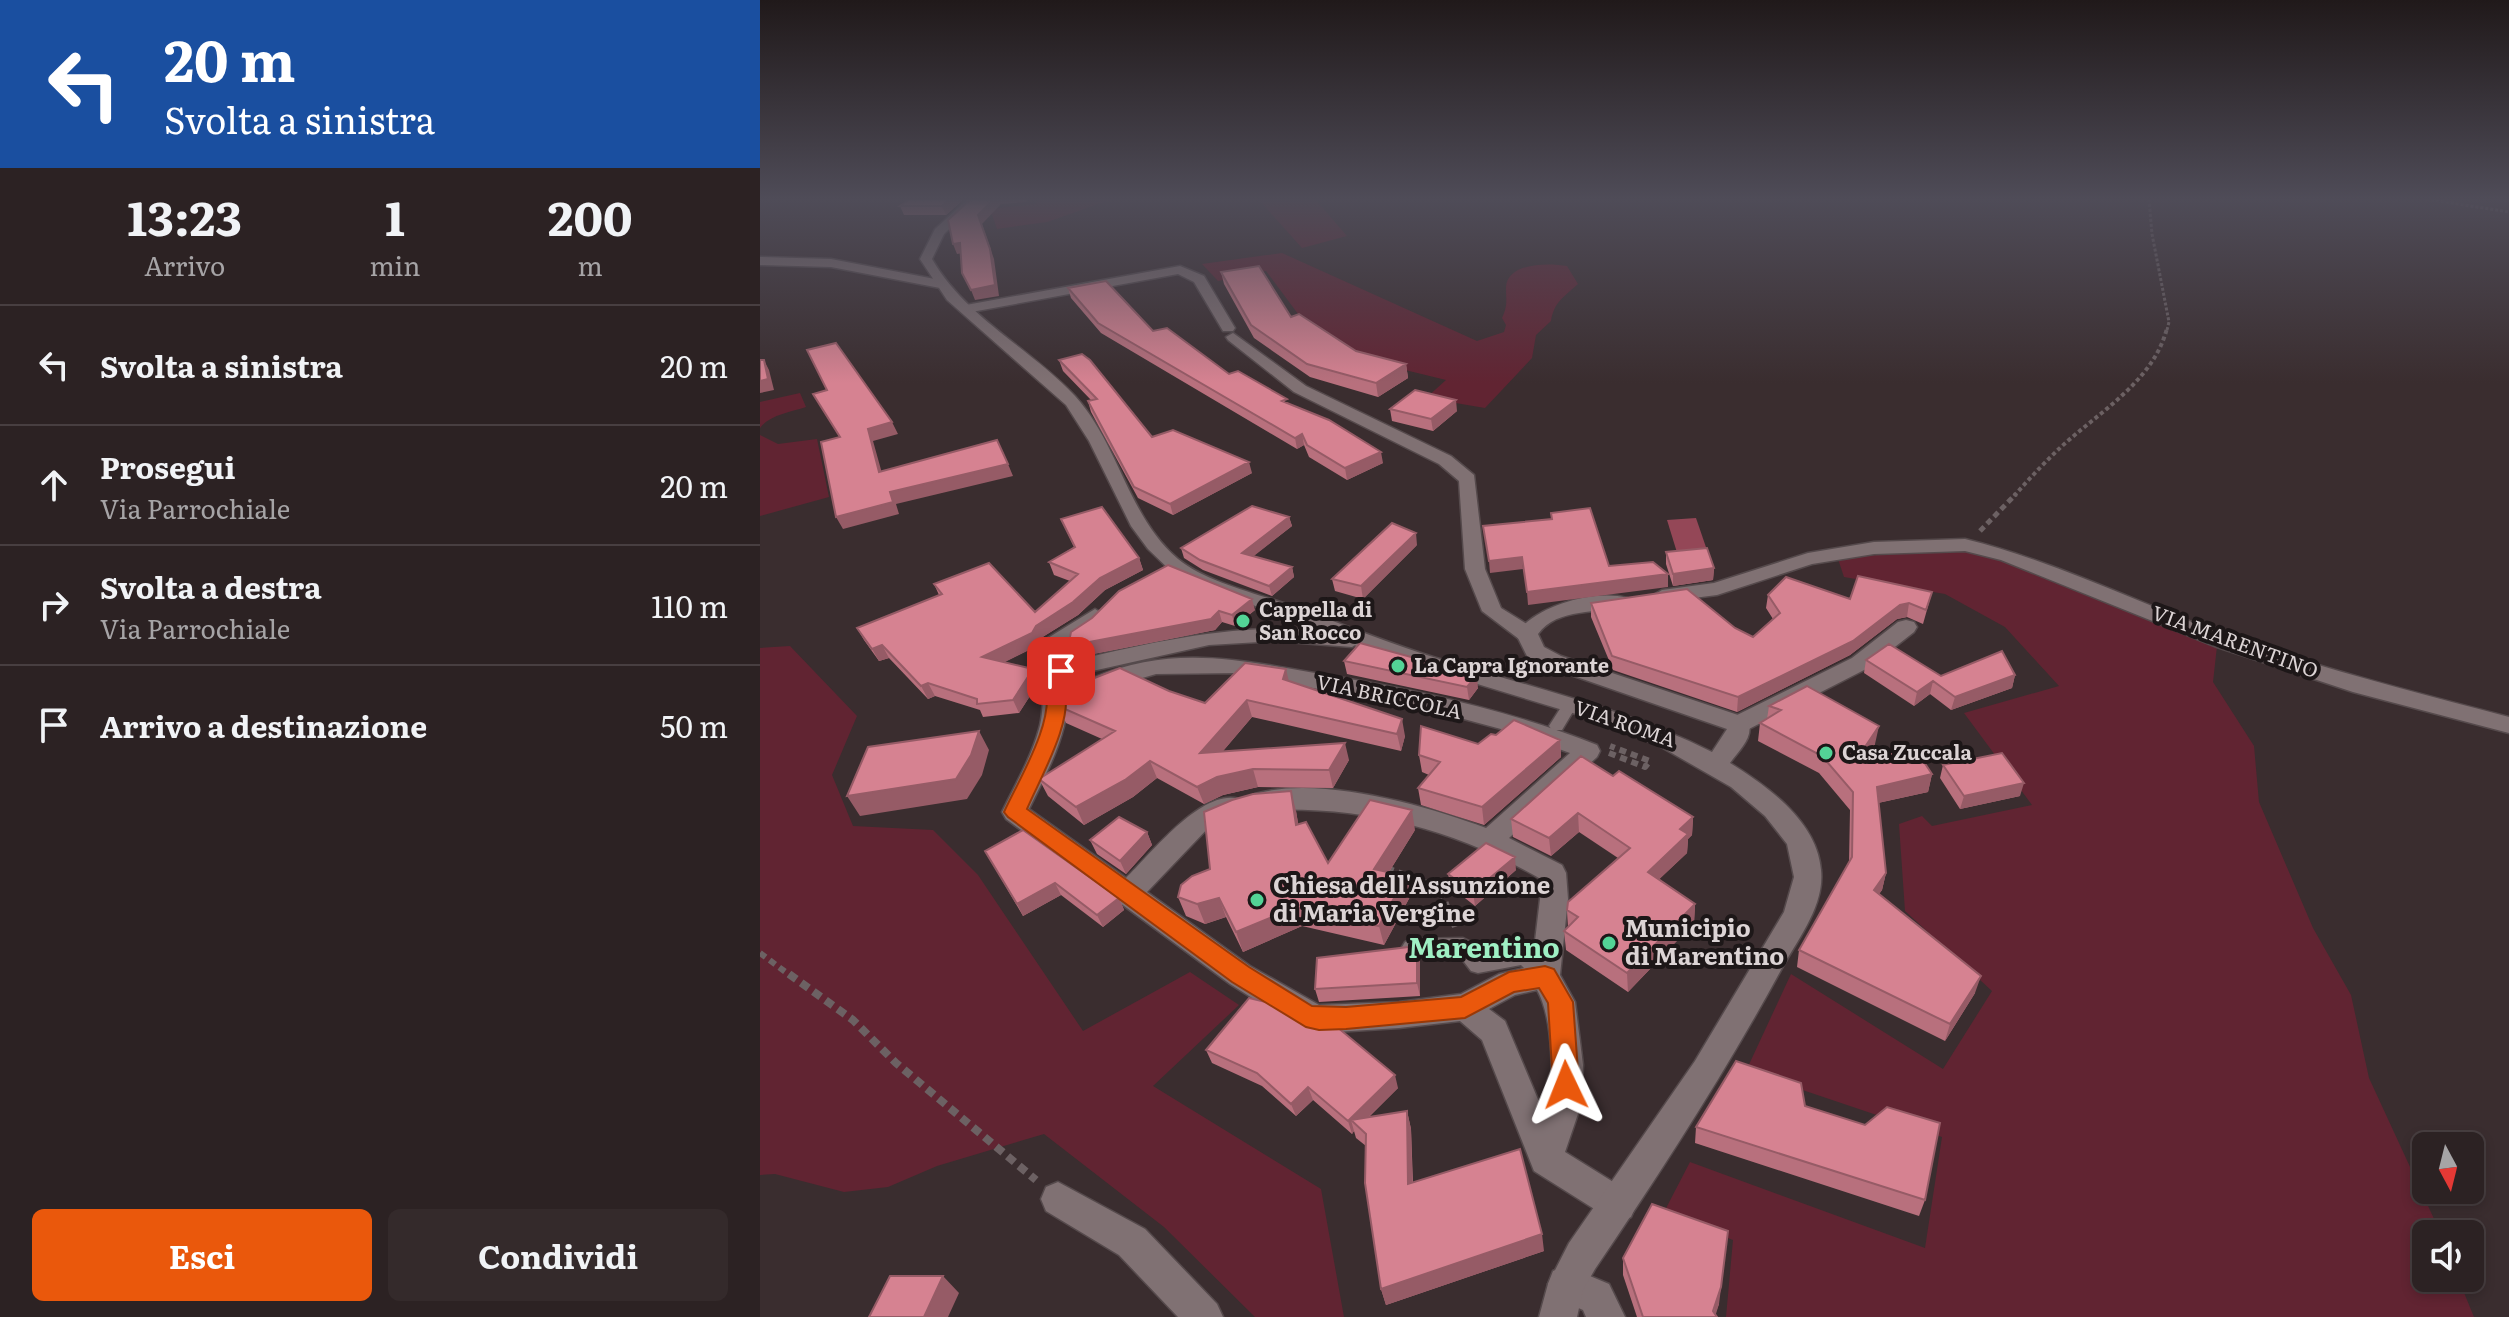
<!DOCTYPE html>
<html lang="it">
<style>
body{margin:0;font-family:Literata,serif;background:#342a2b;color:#f1f3f6;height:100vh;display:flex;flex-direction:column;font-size:30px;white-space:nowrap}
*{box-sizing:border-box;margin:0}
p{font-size:26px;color:#a6a4a6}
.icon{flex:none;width:44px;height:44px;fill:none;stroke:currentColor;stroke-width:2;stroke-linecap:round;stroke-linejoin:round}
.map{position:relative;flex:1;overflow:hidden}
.side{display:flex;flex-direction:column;background:#2c2223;width:760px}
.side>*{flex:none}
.banner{background:#1a4fa0;color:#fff;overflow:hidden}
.needle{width:52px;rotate:173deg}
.fabs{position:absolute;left:1652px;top:1132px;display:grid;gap:16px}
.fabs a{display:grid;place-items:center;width:72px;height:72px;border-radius:12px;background:#2c2223;box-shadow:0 4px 12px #0003,0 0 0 2px #483f41;font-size:40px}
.pin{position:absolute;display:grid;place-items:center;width:68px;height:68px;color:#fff;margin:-34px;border-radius:16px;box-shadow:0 4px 12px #0006}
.me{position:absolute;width:88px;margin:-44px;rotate:358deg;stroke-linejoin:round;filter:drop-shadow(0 0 6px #0008)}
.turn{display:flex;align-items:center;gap:28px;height:168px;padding:0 32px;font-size:36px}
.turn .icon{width:104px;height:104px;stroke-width:2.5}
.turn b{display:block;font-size:56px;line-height:68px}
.eta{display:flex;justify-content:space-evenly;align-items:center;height:136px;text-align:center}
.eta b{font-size:48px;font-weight:700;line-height:56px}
.cta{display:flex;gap:16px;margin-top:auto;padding:16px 32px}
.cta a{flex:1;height:92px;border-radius:12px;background:#ea580c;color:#fff;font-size:32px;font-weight:700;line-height:92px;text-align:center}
.cta a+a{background:#342a2b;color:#f1f3f6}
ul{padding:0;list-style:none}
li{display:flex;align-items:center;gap:24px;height:120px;padding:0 32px;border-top:2px solid #483f41}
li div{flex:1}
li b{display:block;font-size:30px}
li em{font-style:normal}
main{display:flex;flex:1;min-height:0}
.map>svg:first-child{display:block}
</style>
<main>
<section class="side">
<div class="banner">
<div class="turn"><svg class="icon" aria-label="left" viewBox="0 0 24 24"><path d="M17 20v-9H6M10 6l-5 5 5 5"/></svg><div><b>20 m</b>Svolta a sinistra</div></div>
</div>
<div class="eta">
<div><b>13:23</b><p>Arrivo</p></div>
<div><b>1</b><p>min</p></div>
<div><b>200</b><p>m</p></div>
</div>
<ul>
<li><svg class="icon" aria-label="left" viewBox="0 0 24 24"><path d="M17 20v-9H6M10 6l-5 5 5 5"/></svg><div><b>Svolta a sinistra</b></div><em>20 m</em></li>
<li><svg class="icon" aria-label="ahead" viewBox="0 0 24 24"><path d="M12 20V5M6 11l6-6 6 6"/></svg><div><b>Prosegui</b><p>Via Parrochiale</p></div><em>20 m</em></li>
<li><svg class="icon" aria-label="right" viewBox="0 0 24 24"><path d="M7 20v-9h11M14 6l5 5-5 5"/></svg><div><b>Svolta a destra</b><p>Via Parrochiale</p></div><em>110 m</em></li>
<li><svg class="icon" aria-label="arrive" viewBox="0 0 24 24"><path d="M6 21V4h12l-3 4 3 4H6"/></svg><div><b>Arrivo a destinazione</b></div><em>50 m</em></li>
</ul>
<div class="cta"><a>Esci</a><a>Condividi</a></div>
</section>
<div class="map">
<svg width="1749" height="1317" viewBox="0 0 1749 1317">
<rect width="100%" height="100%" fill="#3a2d2f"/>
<path fill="#612432" d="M277 199H353L287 222 237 229 230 209 276 204Z
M498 199H555L587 236 542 248Z
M522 253 717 341 744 332 746 325 742 318C748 305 746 301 746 287 748 262 789 263 807 266L818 284C804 297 794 302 791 321L776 335 772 358 725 408 666 398 686 380 588 356 544 322 506 271 458 281 442 264Z
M40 393 46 407C31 412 9 415 0 428V402Z
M0 435 18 444 57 439 69 497 0 516Z
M1164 550 1219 551 1457 646 1453 682 1494 746 1499 802 1553 928 1591 995 1609 1078 1681 1234H1666V1278H1698L1714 1317H966L973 1240 903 1214 930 1162 1165 1248 1182 1137 986 1071 1031 974 1183 1069 1232 991 1145 911 1139 824 1162 816 1172 826 1272 805 1204 713 1299 686 1245 627 1185 594 1084 577 1078 559Z
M30 646 97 716 72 775 93 826 173 830 218 875 323 1031 430 972 479 1005 393 1086 561 1189 584 1317H495L404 1227 284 1134 177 1166 128 1187 84 1192 15 1174 0 1175V648Z"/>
<path fill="#944757" d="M936 518 949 556 919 559 907 520Z"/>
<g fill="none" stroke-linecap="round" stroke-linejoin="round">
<defs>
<path id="service" d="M810 700 817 705 802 730H792L789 726 805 701Z
M703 938 709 941 722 956 764 949C775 953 789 965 794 976L792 982C778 986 770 974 761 965L718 973 711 971 698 954 651 955 645 952 642 947 645 942 651 939Z"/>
<path id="minor" d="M0 257 71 259 180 280 187 284 180 288 71 267 0 265Z
M420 266 444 276 475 328 473 331H463L434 282 418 274 206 313 199 309 206 305Z
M473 333 546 386 691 456 714 475 725 569 741 608 775 629 778 634 775 639H759L722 611 705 569 699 481 679 464 534 392 468 340 466 337Z
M335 609 345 615 342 620 300 650 296 658 304 663C391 642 473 623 562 630 575 631 595 629 603 640L592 647 516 641 449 645 310 676C303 690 308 710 304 726 297 755 282 782 269 809L366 878C391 854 442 788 479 799L483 806 479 813 451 825 387 892 490 966 559 1005 639 1002 701 994 739 974 772 966 780 899 779 878C692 828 604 806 504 810L495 808 491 801 495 794C558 775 665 805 726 828L810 753 752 732 689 715 477 673 396 674 341 690 333 688 330 683 333 678C416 642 487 662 572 676 662 691 751 711 837 745L840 751 837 757 749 838 802 865 806 873 808 899 800 975 815 1002 823 1065 821 1105 805 1152 871 1193 876 1205 871 1217 859 1222 847 1217 774 1171 722 1040 700 1021 639 1028 559 1033 535 1025 470 984 246 819 242 812C255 785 271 758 279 729 285 710 280 690 289 673L273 660 283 641ZM777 990C793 1018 796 1085 785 1116L745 1021 729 1009 755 995Z
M1146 620 1154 622 1157 627 1154 632 1108 668 987 730H971L967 724 971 718 1092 658 1138 622Z
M298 1182 385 1229 457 1304 463 1317H418L359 1255 286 1211 281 1199 286 1187Z
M806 1266 849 1284 865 1317H826L823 1310 793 1297 788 1284 793 1271Z"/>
<path id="tertiary" d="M208 199H220L184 234 172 259C206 318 270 348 315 396 359 444 368 517 418 559 447 583 500 594 535 607 585 625 633 645 683 660 774 688 866 709 952 752L967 729 785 666 767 656 756 634C775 606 834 589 867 598L870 602 867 606C838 614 798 607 778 634L784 647 801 656 987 718C996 736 980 749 970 763 1007 786 1057 821 1061 870 1065 906 1037 940 1021 970 965 1073 901 1172 835 1269L823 1290 817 1317H779L788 1284 809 1243 935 1061 1024 912 1034 877 1027 844 1005 816 971 787 896 744 816 714 612 652 414 574 388 549 371 526 329 441 306 405 187 300 160 259 175 229Z
M1205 539C1298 562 1384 606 1474 638 1564 669 1656 693 1749 717V733L1593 692 1457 647 1241 560 1205 551 1114 554 1052 564 957 595 902 602 892 596 902 590 954 583 1048 553 1114 542Z"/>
</defs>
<use href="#service" stroke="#554a4c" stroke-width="3"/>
<use href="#minor" stroke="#554a4c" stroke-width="3"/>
<use href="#tertiary" stroke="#554a4c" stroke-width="3"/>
<path stroke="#6c6163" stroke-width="3" stroke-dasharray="3 2" stroke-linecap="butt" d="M1389 199 1392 234 1409 322 1407 330
M1666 199 1749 212"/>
<path stroke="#6c6163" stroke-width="4" stroke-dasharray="4 3" stroke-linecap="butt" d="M1254 496C1269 479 1285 462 1301 447 1339 412 1394 381 1407 328"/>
<path stroke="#6c6163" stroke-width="5" stroke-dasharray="6 4" stroke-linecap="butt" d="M1220 531 1256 494"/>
<path stroke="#6c6163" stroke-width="6" stroke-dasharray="7 5" stroke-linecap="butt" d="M849 753 885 767 890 761 850 746
M627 868 680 888 695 927
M0 953 31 976"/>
<path stroke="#6c6163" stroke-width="8" stroke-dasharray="9 6" stroke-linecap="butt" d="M29 974 93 1020 136 1063 276 1180"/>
<use href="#service" fill="#807173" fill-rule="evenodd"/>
<use href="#minor" fill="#807173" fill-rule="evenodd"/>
<use href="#tertiary" fill="#807173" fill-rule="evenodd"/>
</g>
<path fill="#b8707d" d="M204 199 186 215H144L140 206Z
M461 272 531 317 596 351 646 364 648 378 618 397 550 377 494 338 464 284Z
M308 288 393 331 469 374 528 403 623 463 587 480 549 457 544 445 537 449 341 333 311 298Z
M299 360 392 437 492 473 413 515 378 498 331 412 328 401 331 400 303 371Z
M630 409 697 411 673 431 632 421Z
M529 517 532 526 493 556 532 567 534 577 512 596 443 570 424 558 421 548Z
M301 519 379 558 383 570 345 590 318 615 281 638 277 646 244 662 273 669 279 682 259 713 223 717 220 710 175 696 168 699 129 658 119 661 104 640 97 628 179 595 174 584 275 612 310 581 294 575 289 562 314 547Z
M657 545 603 599 575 591 572 579Z
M906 552 954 568 953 580 913 586 906 564Z
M408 565 495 610 475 626 462 622 455 630 313 658 308 646Z
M1172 592 1163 624 1147 617 1137 619 1090 655 977 712 853 670 831 617V603L975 628 993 637 1013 619 1006 608 1008 595 1090 599Z
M1106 660 1181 676 1255 675 1252 688 1191 710 1170 694 1154 706 1104 673Z
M584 661 718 688 709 700 587 674Z
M529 682 645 736 641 751 492 717 463 751 589 760 573 788 498 787 463 795 444 804 397 778 373 797 324 825 288 796 279 779 342 739 306 723 298 706 409 691 445 703Z
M1009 706 1115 744 1109 753 1172 774 1168 792 1118 803 1126 873 1122 890 1119 894 1215 993 1185 1041 1037 967 1039 950 1089 863 1090 810 1059 773 998 741 1000 723 1007 719Z
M736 735 800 740 801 757 724 825 661 805 658 788 669 775 662 772 659 755 718 744Z
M1183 765 1260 796 1200 809 1180 778Z
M853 776 933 817 932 835 928 839 927 853 899 879 935 904 934 923 868 992 806 950 804 931 808 928 807 910 858 858 819 832 791 856 753 837 751 819Z
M536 811 538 824 568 863 655 830 629 872 646 876 651 895 624 945 542 926 483 952 466 917 445 924 426 916 418 897 450 869Z
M387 832 392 845 366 874 337 854 330 840Z
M225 851 359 898 364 910 343 927 301 895 263 916Z
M756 870 715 906 691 887 688 874Z
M657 946 660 959V996L559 1002 555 989Z
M446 1050 638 1088 608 1118 647 1111 651 1129 653 1183 784 1251 626 1305 621 1289 606 1146 596 1138 594 1131 592 1134 553 1100 536 1116 502 1086 452 1063Z
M1045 1106 1165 1200 1159 1216 935 1143 936 1127Z
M863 1258 959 1304 955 1314 957 1317H877L863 1275Z"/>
<path fill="#965b66" d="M190 199H204L186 215 182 206Z
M234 199H267L266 202 241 204 222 224 234 259 239 296 215 300 211 290 218 215Z
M200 243 203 253 197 254 193 244Z
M4 360 9 370 14 390 0 393V381Z
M646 364 648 378 618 397 616 383Z
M696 400 697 411 673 431 671 419Z
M132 422 138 434 113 441 125 484 119 472 108 429Z
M542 434 544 445 537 449 535 438Z
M621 452 623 463 587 480 585 468Z
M489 462 492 473 413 515 410 504Z
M248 464 253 476 136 504 139 514 83 529 76 517 130 492Z
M529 517 532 526 485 563 482 553Z
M656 533 657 545 603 599 601 586Z
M762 557 763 569 730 573 729 561Z
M379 558 383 570 345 590 318 615 281 638 277 646 229 670 222 657 340 578Z
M532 567 534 577 512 596 509 586Z
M954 568 953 580 913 586V574Z
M908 574V587L768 605 767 592Z
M492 599 495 610 475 626 472 615Z
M1149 603 1147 617 1137 619 1090 655 977 712 978 697 1140 605Z
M459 611 462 622 455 630 313 658 308 646Z
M122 645 129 658 119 661 112 649Z
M273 669 279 682 259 713 253 700Z
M526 669 530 686 523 679Z
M717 675 718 688 709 700 707 687Z
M1255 675 1252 688 1191 710 1195 697Z
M1173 681 1170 694 1154 706 1157 692Z
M168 683 175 696 168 699 161 686Z
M487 700 492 717 447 770 440 753Z
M642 719 645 736 641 751 637 734Z
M1119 726 1115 744 1097 771 1101 753Z
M219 731 229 750 222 775 207 799 100 816 87 796Z
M800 740 801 757 724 825 722 807Z
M585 743 589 760 573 788 569 770Z
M390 761 397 778 373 797 324 825 316 807Z
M493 769 498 787 463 795 444 804 437 787 457 777Z
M1172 774 1168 792 1113 804 1117 787Z
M1264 783 1260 796 1200 809 1204 796Z
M531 791 536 811 542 844 536 825Z
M652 810 655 830 619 888 614 869Z
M818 813 819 832 791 856 789 838Z
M933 817 932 835 928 839 927 853 888 890V872L920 829Z
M387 832 392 845 366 874 360 861Z
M755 857 756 870 715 906 713 892Z
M1126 873 1122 890 1110 907 1114 890Z
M646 876 651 895 624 945 619 926Z
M295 883 301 895 263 916 257 904Z
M359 898 364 910 343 927 337 915Z
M459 898 466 917 445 924 437 904Z
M935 904 934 923 868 992 867 973Z
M536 907 542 926 483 952 476 932Z
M657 946 660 959V996L657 983Z
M1221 976 1215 993 1185 1041 1190 1024Z
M635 1075 638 1088 598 1127 591 1120 594 1131 592 1134 588 1121Z
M548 1087 553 1100 536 1116 531 1104Z
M647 1111 651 1129 653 1201 648 1184Z
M782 1234 784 1251 626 1305 621 1289Z
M966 1249 959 1304 955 1317H953Z
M183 1276 199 1293 188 1317H164Z"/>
<path fill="#d68291" stroke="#965b66" stroke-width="2" d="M150 199H190L182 206H140Z
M211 199H234L218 215 230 249 235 285 211 290 202 273 200 243 193 244 188 220Z
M499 266 531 317 539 314 596 351 646 364 616 383 547 364 491 325 461 272Z
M346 281 393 331 407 328 469 374 478 371 527 399 522 401 569 420 621 452 585 468 547 445 542 434 535 438 338 323 308 288Z
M76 343 132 422 108 429 119 472 237 440 248 464 130 492 133 502 76 517 61 442 80 437 53 394 67 390 47 350Z
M322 354 330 360 392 437 413 430 489 462 410 504 374 487 328 401 337 399 299 360Z
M0 360H4L8 379 0 381Z
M655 390 696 400 671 419 630 409Z
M492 506 529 517 482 553 532 567 509 586 440 560 421 548Z
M342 507 379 558 340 578 313 602 276 626 272 633 222 657 273 669 253 700 217 704V699L168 683 161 686 122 645 112 649 97 628 182 594 174 584 229 563 275 612 318 574 289 562 315 547 301 519Z
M830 508 849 566 893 562 908 574 767 592 762 557 729 561 723 526 792 519 791 513Z
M632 523 656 533 601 586 572 579Z
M947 548 954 568 913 574 906 552Z
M408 565 492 599 472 615 459 611 451 619 308 646 311 632 332 618 359 591Z
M1098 576 1172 592 1166 610 1149 603 1140 605 1093 641 978 697 852 656 831 603 927 589 975 628 993 637 1020 613 1008 595 1026 577 1090 599Z
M600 643 717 675 707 687 584 661Z
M1129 644 1181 676 1242 651 1255 675 1195 697 1173 681 1157 692 1106 660Z
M485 663 526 669 523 679 642 719 637 734 487 700 440 753 585 743 569 770 493 769 457 777 437 787 390 761 365 780 316 807 279 779 355 731 298 706 300 699 319 684 360 668 409 691 445 703Z
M1047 686 1119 726 1101 753 1156 750 1172 774 1117 787 1126 873 1114 890 1221 976 1190 1024 1039 950 1092 857 1093 792 1062 756 1000 723 1021 710 1009 706Z
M754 720 800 740 722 807 658 788 680 762 659 755 661 726 718 744 731 734 736 735Z
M219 731 211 755 196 779 87 796 108 747Z
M1242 753 1264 783 1204 796 1183 765Z
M821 756 853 776 859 771 933 817 920 829 928 834 888 872 935 904 867 973 804 931 818 917 807 910 808 902 870 848 818 813 789 838 751 819Z
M531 791 536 825 546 822 568 863 610 800 652 810 614 869 646 876 619 926 536 907 476 932 459 898 437 904 418 897 421 885 432 876 450 869 444 812 472 800 493 794Z
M359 817 387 832 360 861 330 840Z
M263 830 359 898 337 915 295 883 257 904 225 851Z
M726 843 755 857 713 892 688 874Z
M657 946V983L555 989 557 958Z
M489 998 510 1003 529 1015 554 1023 571 1022 635 1075 588 1121 548 1087 531 1104 497 1073 446 1050Z
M976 1061 1041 1083 1045 1106 1105 1125 1127 1107 1180 1123 1165 1200 936 1127Z
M647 1111 648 1184 760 1149 782 1234 621 1289 605 1183 606 1134 591 1120Z
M892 1204 968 1231 961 1287 953 1311 957 1317H883L863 1258Z
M130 1276H183L164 1317H109Z"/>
<linearGradient id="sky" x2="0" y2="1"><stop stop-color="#20191a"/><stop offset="0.52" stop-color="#4f4c58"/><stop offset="1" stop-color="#4f4c58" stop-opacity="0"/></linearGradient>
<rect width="1749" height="383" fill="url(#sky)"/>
<path fill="#ea580c" stroke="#983908" stroke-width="2" d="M301 665 310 671 304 685C315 719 281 776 267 809L489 967 552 1006 586 1007 701 997 749 972 785 966 794 969 813 1002 819 1085 815 1094 806 1098 797 1094 793 1085 788 1003 779 988 754 992 705 1018 586 1029 559 1030 546 1027 472 982 248 817 244 812C259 779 296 720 285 685L294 667Z"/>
<g fill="#53d396" stroke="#1d1718" stroke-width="3">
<circle cx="483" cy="621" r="8"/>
<circle cx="638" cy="666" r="8"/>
<circle cx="1066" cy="753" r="8"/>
<circle cx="497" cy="900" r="8"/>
<circle cx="849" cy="943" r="8"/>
</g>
<g text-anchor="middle" stroke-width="8" stroke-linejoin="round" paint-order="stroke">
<g font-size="20" font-weight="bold" fill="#dcd4d5" stroke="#1d1718" text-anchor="start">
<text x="499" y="617">Cappella di<tspan x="499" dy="23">San Rocco</tspan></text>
<text x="654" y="673">La Capra Ignorante</text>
<text x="1082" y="760">Casa Zuccala</text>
</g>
<g font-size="20" fill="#dcd4d5" stroke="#1d1718">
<text transform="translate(1475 642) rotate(20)" y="7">VIA MARENTINO</text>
<text transform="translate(629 697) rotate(12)" y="7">VIA BRICCOLA</text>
<text transform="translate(865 724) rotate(19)" y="7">VIA ROMA</text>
</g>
<g font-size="24" font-weight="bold" fill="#dcd4d5" stroke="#1d1718" text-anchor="start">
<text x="513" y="894">Chiesa dell'Assunzione<tspan x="513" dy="28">di Maria Vergine</tspan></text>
<text x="865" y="937">Municipio<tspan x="865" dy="28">di Marentino</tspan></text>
</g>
<g font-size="28" font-weight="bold" fill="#9ff0c4" stroke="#1d1718">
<text x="724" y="958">Marentino</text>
</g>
</g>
</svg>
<div class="fabs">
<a><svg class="needle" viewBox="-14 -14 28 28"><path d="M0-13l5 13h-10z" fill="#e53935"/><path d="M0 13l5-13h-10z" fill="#a6a4a6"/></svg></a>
<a><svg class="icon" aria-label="sound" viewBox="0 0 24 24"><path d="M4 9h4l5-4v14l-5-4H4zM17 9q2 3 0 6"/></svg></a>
</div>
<div class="pin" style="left:301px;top:671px;background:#d93025"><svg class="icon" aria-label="arrive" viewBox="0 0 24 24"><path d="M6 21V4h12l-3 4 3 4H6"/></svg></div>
<svg class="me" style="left:806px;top:1085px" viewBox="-20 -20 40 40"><path d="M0-17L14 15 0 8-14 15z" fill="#ea580c" stroke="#fff" stroke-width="4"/></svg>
</div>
</main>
